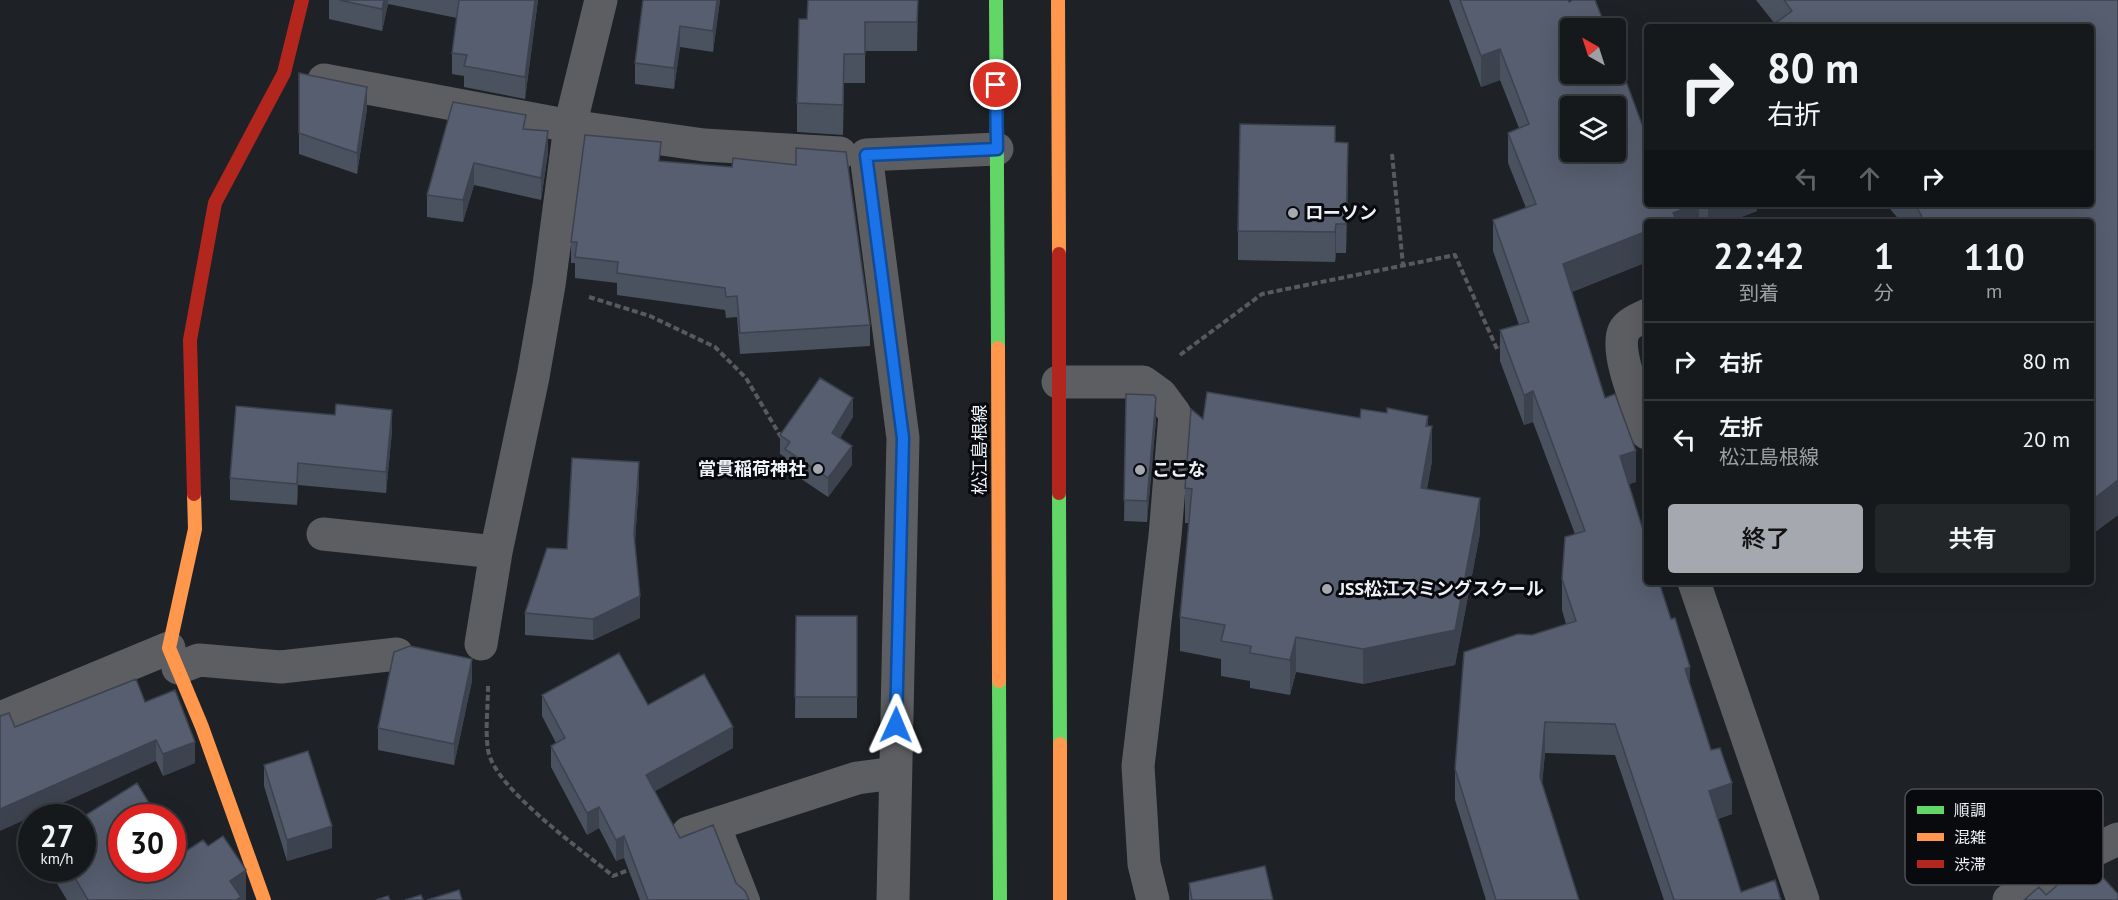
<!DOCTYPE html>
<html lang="ja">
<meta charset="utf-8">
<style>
body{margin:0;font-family:"PT Sans","Noto Sans JP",sans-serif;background:#232629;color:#f1f3f6;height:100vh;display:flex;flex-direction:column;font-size:22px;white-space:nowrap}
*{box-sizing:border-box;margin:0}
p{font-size:20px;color:#9ea0a3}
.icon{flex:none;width:33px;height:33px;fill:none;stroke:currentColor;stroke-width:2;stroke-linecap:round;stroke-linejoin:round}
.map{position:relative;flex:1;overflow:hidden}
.sheet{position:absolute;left:1644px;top:219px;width:450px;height:366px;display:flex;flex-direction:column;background:#16191c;border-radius:6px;box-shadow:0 6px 24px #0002,0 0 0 2px #35383b}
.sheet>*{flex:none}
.guide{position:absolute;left:1644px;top:24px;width:450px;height:183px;border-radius:6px;box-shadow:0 6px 24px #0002,0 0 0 2px #35383b;background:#16191c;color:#f1f3f6;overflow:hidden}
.needle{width:39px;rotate:321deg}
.tools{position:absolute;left:1560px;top:18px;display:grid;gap:12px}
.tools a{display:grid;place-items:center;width:66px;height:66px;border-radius:6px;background:#16191c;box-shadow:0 6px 24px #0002,0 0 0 2px #35383b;font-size:30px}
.speed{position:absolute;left:18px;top:804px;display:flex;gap:12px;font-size:30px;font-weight:700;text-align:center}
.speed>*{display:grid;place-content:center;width:78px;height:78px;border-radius:50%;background:#16191c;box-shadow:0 6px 24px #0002,0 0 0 2px #35383b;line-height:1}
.speed small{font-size:15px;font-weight:400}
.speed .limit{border:9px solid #d22;background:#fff;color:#111}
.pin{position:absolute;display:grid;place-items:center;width:51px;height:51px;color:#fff;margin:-26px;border:3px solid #fff;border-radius:50%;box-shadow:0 2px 6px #0007}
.me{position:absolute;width:66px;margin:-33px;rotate:1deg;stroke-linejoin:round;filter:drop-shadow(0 0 4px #0008)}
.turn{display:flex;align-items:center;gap:21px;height:126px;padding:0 24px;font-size:27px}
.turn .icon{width:78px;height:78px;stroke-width:2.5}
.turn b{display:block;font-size:42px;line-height:51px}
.lanes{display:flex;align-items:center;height:57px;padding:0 24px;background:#0003;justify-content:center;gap:30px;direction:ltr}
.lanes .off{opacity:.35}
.eta{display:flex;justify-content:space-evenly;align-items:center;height:102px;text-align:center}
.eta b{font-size:36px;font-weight:600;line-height:42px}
.primary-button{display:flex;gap:12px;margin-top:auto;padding:12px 24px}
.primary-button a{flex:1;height:69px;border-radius:6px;background:#a5a8ae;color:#111;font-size:24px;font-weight:600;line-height:69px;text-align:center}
.primary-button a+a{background:#232629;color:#f1f3f6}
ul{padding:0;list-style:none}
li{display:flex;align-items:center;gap:18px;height:78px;padding:0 24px;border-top:2px solid #35383b}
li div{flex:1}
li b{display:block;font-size:22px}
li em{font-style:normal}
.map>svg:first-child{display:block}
</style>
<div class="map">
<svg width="2118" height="900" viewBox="0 0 2118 900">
<rect width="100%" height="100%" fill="#1e2126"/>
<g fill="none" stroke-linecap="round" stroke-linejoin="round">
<path stroke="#595a5d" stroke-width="4" stroke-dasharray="6 3" stroke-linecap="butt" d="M1392 154 1403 265
M589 297 650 316 715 347 746 378 781 437
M1180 355 1262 294 1455 255 1497 349 1504 347
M488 686C488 707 485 730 488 750 494 788 582 850 613 876L631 869"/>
<path stroke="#5d5e61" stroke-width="22" d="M719 823 749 900"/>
<path stroke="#5d5e61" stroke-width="33" d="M324 80 570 126 704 145 840 153
M1647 315C1639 319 1628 323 1624 331 1614 352 1640 411 1647 433
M1058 382H1143L1161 395 1175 414 1165 536 1138 766 1144 864 1153 900
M323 534 496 552
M1694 582 1803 900
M481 644 496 552 533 377 549 285 570 126 601 0
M178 668 199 660 281 667 397 654
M0 718 169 648
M688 833 857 778 895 773
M893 900 903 438 866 155 997 149
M2009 900 2078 858 2118 839"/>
<path stroke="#63d668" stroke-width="14" d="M996 0 998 348
M1059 493 1060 744
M999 681 1000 900"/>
<path stroke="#ff974d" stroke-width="14" d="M1058 0 1059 254
M998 348 999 681
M194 494 195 529 169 648 202 727 264 900
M1060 744V900"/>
<path stroke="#b3261e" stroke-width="14" d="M1059 254V493
M194 494 190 340 215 203 284 73 302 0"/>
</g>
<path fill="#4a515f" d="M329 0H538L525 99 464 87V76L452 74V53L457 18 388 4 382 31 329 19Z
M643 0H720L713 52 680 47 674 89 635 84V63Z
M918 0 917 51H865V83H844L843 135 797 132V103L807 19Z
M1449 0H1568L1647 204H1757V211L1728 222H1702L1699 218V222H1647V262L1572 292 1605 398 1636 482 1629 484 1690 686 1732 814 1718 819 1741 892 1781 900H1664L1615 755 1545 753 1542 783 1579 900H1486L1455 800V769L1532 635 1566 624 1562 610V579L1575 534 1533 422 1524 425 1500 361V330L1519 325 1493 251V220L1526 208 1508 163V133L1519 128 1500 80 1481 87Z
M1756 0H2118V515L2091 535V222H1901L1886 204H2091L1775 24Z
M299 73 367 109 357 174 299 154Z
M526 129 548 153 541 200 474 185 463 222 427 217V195Z
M1335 142 1348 172 1346 253H1336L1335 262 1238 260V231Z
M661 161 870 325V346L740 354 737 317 726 318 725 310 617 295V283L575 278V263H571V242Z
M1126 394 1156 419 1147 522 1124 521Z
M853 417 840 438 852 465 828 497 785 468V457L780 454V435Z
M1360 418 1428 426 1432 461 1427 489 1480 533 1455 665 1363 684 1296 672 1290 695 1250 688V681L1221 676V659L1180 651V617L1189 523H1185V488L1203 419Z
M392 431 386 493 298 485 297 505 230 500V478Z
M639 483 635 542 640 618 593 640 525 635V613L567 549Z
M796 616H857V718H795Z
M472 681 454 765 378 750V728Z
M542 695 648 705 733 748 655 791 680 838 736 883 749 900H640L624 858 616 861 599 828 587 835 551 767V746L556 743 542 716Z
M145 702 195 763 163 776 156 761 15 727Z
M264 765 332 848 287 861 264 786Z
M180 855 246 900H67L50 872V868H82Z
M1189 883 1273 900H1189Z"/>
<path fill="#3c424e" d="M384 0H388V4L382 31V9Z
M535 0H538L525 99V77Z
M717 0H720L713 52V31Z
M680 26V47L674 89V68Z
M1500 49V80L1481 87V56Z
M367 87V109L357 174V153Z
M548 131V153L541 200V178Z
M1348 143V172L1346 253V224Z
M474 163V185L463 222V200Z
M1696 204H1699V222H1670L1673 213Z
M1708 204H1757V211L1728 222H1708Z
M1336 224V253L1335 262V232Z
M1647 231V262L1563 295V264Z
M1533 391V422L1524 425V395Z
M853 398V417L832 451V433Z
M1156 398V419L1147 522V501Z
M392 410V431L386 493V472Z
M1428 416V446L1432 426V461L1421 522V488L1426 426Z
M852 446V465L828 497V478Z
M1636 451V482L1620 487V456Z
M639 462V483L634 555V534Z
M298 463V485L297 505V484Z
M2118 480V515L2091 535V501Z
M1480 498V533L1455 665 1363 684V649Z
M640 596V618L593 640V619Z
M1296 637V672L1290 695V660Z
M472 659V681L454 765V744Z
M1690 667V698L1685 669Z
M1545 722V753L1540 807V777Z
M733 727V748L646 796V775Z
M156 740V761L0 831V809Z
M195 742V763L163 776V754Z
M1732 783V814L1709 822V791Z
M599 807V828L587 835V813Z
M332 826V848L287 861V840Z
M624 836V858L616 861V840Z
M246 870V900H230V881Z"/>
<path fill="#565e6f" stroke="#3c424e" stroke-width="1.5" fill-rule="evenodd" d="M339 0H384L382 9Z
M459 0H535L525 77 464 66 467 55 452 53Z
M643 0H717L713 31 680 26 674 68 635 63Z
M808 0H918L917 22H865V54H844L843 105 797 103 799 19H807Z
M1460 0H1568L1569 2 1573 0H1595L1606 28H1570V74H1616V54L1647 138V204H1696L1673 213 1676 220 1670 222H1647V231L1563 264 1605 398 1615 394 1636 451 1620 456 1647 543V582H1659L1671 619 1675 618 1690 667 1685 669 1711 750 1720 748 1732 783 1709 791 1741 892 1775 880 1781 900H1674L1615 724 1545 722 1540 777 1579 900H1496L1455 769 1464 652 1518 634 1532 635 1576 621 1562 579 1565 537 1585 531 1533 391 1524 395 1500 330 1529 322 1493 220 1536 204 1508 133 1529 124 1500 49 1481 56ZM1570 106H1616V152H1570Z
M1784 0H2118V480L2091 501V222H1925L1915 204H2091V27H1770L1792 11Z
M299 73 367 87 357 153 299 133Z
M453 102 526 115 523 129 548 131 541 178 474 163 463 200 427 195Z
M1240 124 1335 126V142L1348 143 1346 224H1336L1335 232 1238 231Z
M585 135 661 142 659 161 732 167 733 158 796 165V148L846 152 870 325 740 333 737 296 726 297 725 288 617 273 618 262 575 257 577 242H571Z
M820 378 853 398 832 433 852 446 828 478 785 449 790 442 780 435Z
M1207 392 1360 418 1361 409 1387 413V408L1428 416 1426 426H1432L1421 488 1480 498 1455 630 1363 649 1296 637 1290 660 1250 653 1251 646 1221 641 1225 625 1180 617 1192 489 1185 488 1191 409 1203 419Z
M1126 394 1154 395 1156 398 1147 501 1124 500Z
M336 404 392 410 386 472 298 463 297 484 230 478 236 406 335 415Z
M572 458 639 462 634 534 640 596 593 619 525 613 547 548 567 549Z
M796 616H857V697H795Z
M410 646 472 659 454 744 378 728 394 652Z
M619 653 648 705 704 674 733 727 646 775 680 838 713 825 736 883 745 891 749 900H648L624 836 616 840 599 807 587 813 551 746 565 738 542 695Z
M136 679 145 702 175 690 195 742 163 754 156 740 0 809V716L9 713 15 727Z
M308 751 332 826 287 840 264 765Z
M137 783 158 818H122V868H172V842L180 855 203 840 208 846 223 836 246 870 230 881 241 897 236 900H88L69 868H82V818H81Z
M2087 860 2118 894V900H2024L2039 887 2046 895Z
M1265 866 1273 900H1192L1189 883Z
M459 890 462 900H427Z
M421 895 423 900H405Z
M388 896 390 900H376Z"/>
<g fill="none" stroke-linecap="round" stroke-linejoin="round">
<defs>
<path id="route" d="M896 725 903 438 866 155 997 149 996 85"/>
</defs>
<use href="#route" stroke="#114b97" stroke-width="15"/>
<use href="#route" stroke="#1a73e8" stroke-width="10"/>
</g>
<g fill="#a5a8ae" stroke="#080a0e" stroke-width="2">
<circle cx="1293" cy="213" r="6"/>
<circle cx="818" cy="469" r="6"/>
<circle cx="1140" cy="470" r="6"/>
<circle cx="1327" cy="589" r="6"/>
</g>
<g text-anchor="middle" stroke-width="6" stroke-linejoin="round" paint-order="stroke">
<g font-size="18" font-weight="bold" fill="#eef1f8" stroke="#080a0e" text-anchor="start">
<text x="1305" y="219">ローソン</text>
<text x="806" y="475" text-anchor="end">當貫稲荷神社</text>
<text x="1152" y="476">ここな</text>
<text x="1339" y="595">JSS松江スミングスクール</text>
</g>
<g font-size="18" fill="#eef1f8" stroke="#080a0e">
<text transform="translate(980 450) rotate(-90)" y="6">松江島根線</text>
</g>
</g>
<rect x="1905" y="789" width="198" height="96" rx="9" fill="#080a0e" stroke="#4d4f54" stroke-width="1.5"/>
<rect x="1917" y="806" width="27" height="8" fill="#63d668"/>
<rect x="1917" y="833" width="27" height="8" fill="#ff974d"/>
<rect x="1917" y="860" width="27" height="8" fill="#b3261e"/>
<g font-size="16" fill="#eef1f8">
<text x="1954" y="816">順調</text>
<text x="1954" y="843">混雑</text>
<text x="1954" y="870">渋滞</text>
</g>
</svg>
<div class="tools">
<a><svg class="needle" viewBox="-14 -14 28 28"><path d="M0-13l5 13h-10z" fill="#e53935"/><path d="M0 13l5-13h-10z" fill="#9ea0a3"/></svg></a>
<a><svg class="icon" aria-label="layers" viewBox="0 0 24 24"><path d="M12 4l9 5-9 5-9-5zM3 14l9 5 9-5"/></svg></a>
</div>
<div class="speed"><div>27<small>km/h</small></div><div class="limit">30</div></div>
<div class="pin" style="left:996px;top:85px;background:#d93025"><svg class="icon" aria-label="arrive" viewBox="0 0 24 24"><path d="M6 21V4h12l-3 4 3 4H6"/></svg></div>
<svg class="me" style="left:896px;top:725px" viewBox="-20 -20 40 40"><path d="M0-17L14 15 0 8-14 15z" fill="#1a73e8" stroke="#fff" stroke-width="4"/></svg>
<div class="guide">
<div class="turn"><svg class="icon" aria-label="right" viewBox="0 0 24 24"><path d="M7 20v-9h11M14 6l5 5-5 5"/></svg><div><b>80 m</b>右折</div></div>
<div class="lanes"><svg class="icon off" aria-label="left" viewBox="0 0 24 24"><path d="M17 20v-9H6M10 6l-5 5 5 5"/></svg><svg class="icon off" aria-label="ahead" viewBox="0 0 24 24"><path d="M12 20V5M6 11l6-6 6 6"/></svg><svg class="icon" aria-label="right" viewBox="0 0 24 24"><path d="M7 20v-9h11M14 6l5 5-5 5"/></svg></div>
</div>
<section class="sheet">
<div class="eta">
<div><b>22:42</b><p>到着</p></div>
<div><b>1</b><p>分</p></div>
<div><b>110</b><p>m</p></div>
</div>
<ul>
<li><svg class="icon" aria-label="right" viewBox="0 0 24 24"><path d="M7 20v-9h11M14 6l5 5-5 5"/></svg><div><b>右折</b></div><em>80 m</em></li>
<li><svg class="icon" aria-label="left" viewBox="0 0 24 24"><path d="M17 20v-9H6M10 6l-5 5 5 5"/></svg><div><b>左折</b><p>松江島根線</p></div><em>20 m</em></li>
</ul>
<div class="primary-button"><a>終了</a><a>共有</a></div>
</section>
</div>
